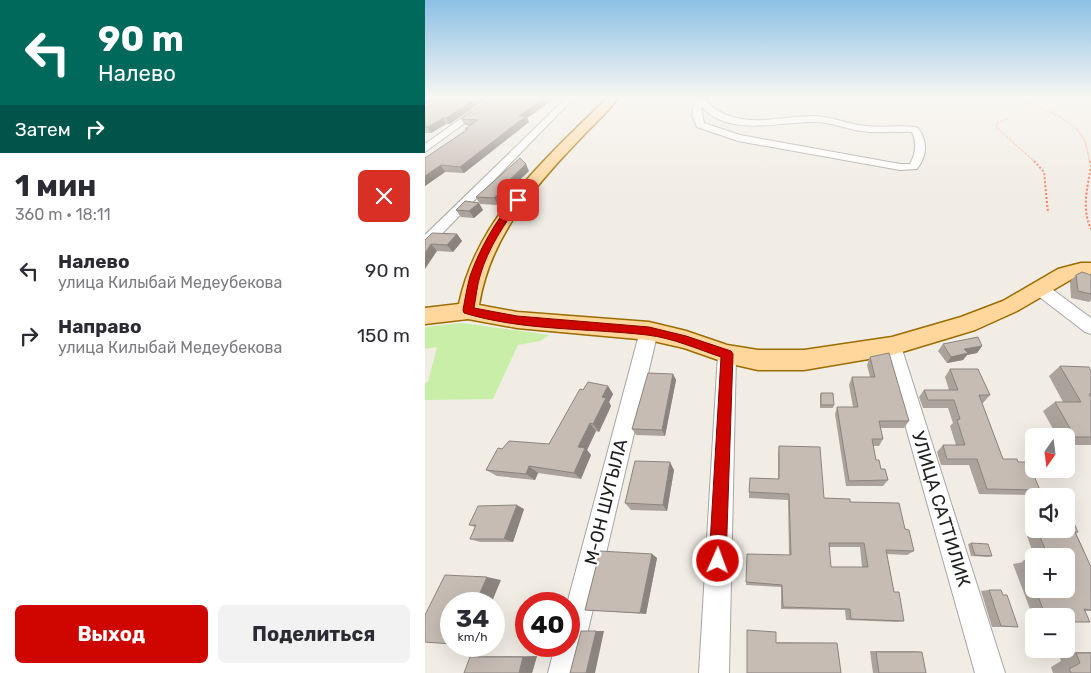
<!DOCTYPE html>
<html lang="ru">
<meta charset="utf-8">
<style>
body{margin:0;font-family:Rubik,sans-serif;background:#f2f2f3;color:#2b2b33;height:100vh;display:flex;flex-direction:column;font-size:19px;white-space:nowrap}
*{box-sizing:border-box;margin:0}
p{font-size:16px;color:#7c7c81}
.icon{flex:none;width:28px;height:28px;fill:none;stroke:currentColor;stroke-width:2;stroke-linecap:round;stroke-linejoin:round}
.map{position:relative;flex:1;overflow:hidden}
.drawer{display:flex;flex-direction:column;background:#fff;width:425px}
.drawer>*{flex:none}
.banner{background:#00695c;color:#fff;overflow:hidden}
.needle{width:32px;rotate:194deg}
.controls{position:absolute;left:600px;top:428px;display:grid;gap:10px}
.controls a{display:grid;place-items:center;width:50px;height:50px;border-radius:8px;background:#fff;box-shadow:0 5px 20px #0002;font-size:25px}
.speed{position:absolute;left:15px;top:592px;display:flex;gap:10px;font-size:25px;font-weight:700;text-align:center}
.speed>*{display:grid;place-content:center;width:65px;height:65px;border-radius:50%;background:#fff;box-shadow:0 5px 20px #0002;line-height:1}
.speed small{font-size:12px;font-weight:400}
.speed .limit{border:8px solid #d22;background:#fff;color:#111}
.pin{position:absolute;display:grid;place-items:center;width:42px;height:42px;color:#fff;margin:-21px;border-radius:10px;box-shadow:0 2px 8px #0006}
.me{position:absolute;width:55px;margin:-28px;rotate:2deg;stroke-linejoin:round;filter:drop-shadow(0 0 4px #0008)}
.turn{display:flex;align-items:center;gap:18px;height:105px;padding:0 15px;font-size:22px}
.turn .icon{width:65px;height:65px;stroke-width:2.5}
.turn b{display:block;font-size:35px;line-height:42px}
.then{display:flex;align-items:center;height:48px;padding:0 15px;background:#0003;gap:10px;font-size:19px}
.round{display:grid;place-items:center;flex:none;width:52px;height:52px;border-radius:8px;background:#f2f2f3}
.summary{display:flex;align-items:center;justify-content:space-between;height:85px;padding:0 15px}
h1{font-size:30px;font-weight:700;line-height:38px}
.primary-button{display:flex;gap:10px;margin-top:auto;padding:10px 15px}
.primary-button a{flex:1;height:58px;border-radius:8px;background:#cf0600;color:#fff;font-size:20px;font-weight:700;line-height:58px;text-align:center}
.primary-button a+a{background:#f2f2f3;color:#2b2b33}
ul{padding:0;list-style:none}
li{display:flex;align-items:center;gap:15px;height:65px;padding:0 15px}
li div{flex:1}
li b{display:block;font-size:19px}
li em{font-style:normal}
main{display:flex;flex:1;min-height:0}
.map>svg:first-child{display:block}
</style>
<main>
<section class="drawer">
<div class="banner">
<div class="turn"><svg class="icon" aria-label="left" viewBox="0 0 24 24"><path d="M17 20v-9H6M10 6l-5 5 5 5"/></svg><div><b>90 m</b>Налево</div></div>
<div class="then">Затем<svg class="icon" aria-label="right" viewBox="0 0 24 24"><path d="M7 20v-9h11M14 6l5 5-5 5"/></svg></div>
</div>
<div class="summary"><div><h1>1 мин</h1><p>360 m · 18:11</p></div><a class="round" style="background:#d93025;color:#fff"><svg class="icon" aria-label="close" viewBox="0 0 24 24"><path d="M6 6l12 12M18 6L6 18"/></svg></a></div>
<ul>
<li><svg class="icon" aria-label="left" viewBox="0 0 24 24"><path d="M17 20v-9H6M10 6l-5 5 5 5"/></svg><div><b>Налево</b><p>улица Килыбай Медеубекова</p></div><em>90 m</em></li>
<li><svg class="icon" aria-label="right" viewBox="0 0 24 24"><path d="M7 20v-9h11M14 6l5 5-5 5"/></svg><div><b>Направо</b><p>улица Килыбай Медеубекова</p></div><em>150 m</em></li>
</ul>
<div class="primary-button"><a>Выход</a><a>Поделиться</a></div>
</section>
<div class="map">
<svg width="666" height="673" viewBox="0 0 666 673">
<rect width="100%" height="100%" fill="#f1ede5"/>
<path fill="#c8eea8" d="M37 323 124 335 115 341 93 345 68 399 0 400V383L3 382 12 347 0 349V327Z"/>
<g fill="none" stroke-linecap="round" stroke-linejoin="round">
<defs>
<path id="minor" d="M65 98H74L0 152V144Z
M141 98H149L5 246 0 247V235Z
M270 98H278C310 133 349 116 391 116 407 117 423 124 440 126 457 128 473 125 490 127L493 128C503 142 502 156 492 169L475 170 313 141 272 127 267 115ZM276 106C304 138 354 121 391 122 406 122 421 129 436 131 453 134 470 131 487 132 492 143 491 153 485 164H475L315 135 279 123Z
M614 283 620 284 666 318V334L660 332 608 292 606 288 608 284Z
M224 324 230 326 233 331 153 673H123L130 646H144V604H142L215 331 218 326Z
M467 339 473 341 476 346 580 673H550L458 346 461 341Z
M302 347 308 349 311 354 304 673H274L293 354 296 349Z"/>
<path id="major" d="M182 98H193C182 113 167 126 154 140 108 188 65 237 54 305L92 312 224 322 261 331 302 345 333 350H379L467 337 536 317 578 301 633 269 656 263H666V275H657L647 279 592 311 550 330 467 355 379 370H333L302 363 259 348 224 340 92 328 43 319 0 324V308L34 304C52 217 122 158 182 98Z"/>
</defs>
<use href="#minor" stroke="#a6a6a6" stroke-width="2"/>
<use href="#major" stroke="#9b6c00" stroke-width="3"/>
<path stroke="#ff7c68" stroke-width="1" stroke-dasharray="1 1" stroke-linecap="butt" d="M589 98C611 106 647 117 659 139 662 146 663 155 665 162
M582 119 572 123 571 127 610 162"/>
<path stroke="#ff7c68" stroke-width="2" stroke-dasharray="2 2" stroke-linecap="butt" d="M609 161 619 172 623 213
M665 161 666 165
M666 165C663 187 656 207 666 229"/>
<use href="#minor" fill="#fff" fill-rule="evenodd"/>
<use href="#major" fill="#ffd79c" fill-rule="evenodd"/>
</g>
<path fill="#aaa29b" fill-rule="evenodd" d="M18 98 25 124H21L6 133H0V108Z
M67 98H130L102 118 104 122 39 173 20 172 0 186V158L41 131 40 129 45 126 40 125 36 119Z
M104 171 81 193 83 196 73 205 55 204 51 197Z
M31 210H58L49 218 36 217Z
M32 234 37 241 28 252 12 251 0 240Z
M651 275 666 294V300L664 302 646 298 645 282Z
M518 344 557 346 552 353 542 355 538 360 522 363 513 351Z
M445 357 484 421 479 428H455L458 439 454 446H448L451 460 463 480 458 486H421L410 414 412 407H428L424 385 427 377H445L442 365Z
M635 366 666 371V445H641V436H632L618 411 630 402H638L624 376Z
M525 369 565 395 558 403H557L578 459 593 462 615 490 605 495 554 494 544 465H516L512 452 518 445H531L525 426 528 423 523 408H498L494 397 499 390H524L520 377Z
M248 374 251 380 240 436 211 435 207 429Z
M183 386 188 394 184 402 186 406 174 432 171 431 162 450 166 455 156 479 113 473 110 480 72 476 61 470 77 449 124 444 158 390Z
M396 393 409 405 408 408H395V396Z
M354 446 399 498 425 502 480 529 489 551 482 555 462 554 469 592 479 621 472 622 421 620 420 610 356 609V587L321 585V582L364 555 363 500 324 498V492L353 479V453ZM404 547H435L437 567H406Z
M249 470 242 511 206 510 200 503Z
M99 509 88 542H55L45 539 50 527 44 525Z
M616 529H641L653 532 651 533 666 567V611H660L665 622H641V616H609L608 617 588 564 598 562 597 561 609 557V589H641V556H609L602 536 613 532H617Z
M546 543 567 556 563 557 546 556 543 544Z
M227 554 232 558 221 614 160 610Z
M564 590 578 595 593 627H567L556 591Z
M351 642 412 643 416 673Z
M445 651H488L497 652 501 673H448Z
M633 652H666V673H628L626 667 636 661Z
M61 656H112L107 673 45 657Z"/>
<path fill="#8b847e" d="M0 98H14L0 105Z
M52 98H62L25 124 21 118Z
M120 98H130L102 118 104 122 39 173 35 167 94 116Z
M18 118 21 124 6 133 3 127Z
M101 164 104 171 81 193 83 196 73 205 69 198 75 189Z
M16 165 20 172 0 186V176Z
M54 203 58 210 49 218 44 211Z
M32 234 37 241 28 252 22 245Z
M6 244 12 251 0 269V253Z
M557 346 552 353 542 355 538 360 522 363 526 357 539 349Z
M248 374 251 380 240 436 237 430Z
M183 386 188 394 184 402 186 406 174 432 168 424 177 397Z
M165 423 171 431 162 450 166 455 156 479 149 473 153 447Z
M245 462 249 470 242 511 238 505Z
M104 466 113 473 110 480 101 474Z
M92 505 99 509 88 542 79 539Z
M227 554 232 558 221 614 215 613Z
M62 577 76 580 66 604H50Z
M171 631H179L170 673H161Z
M112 656 107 673H94L98 657Z"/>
<path fill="#c6bcb4" stroke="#8b847e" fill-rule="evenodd" d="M18 98H52L21 118H18L3 127H0V108Z
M67 98H120L94 116H101L35 167 16 165 0 176V158L43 129H40L53 120 36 119Z
M95 158 101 164 75 189H79L69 198 51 197Z
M40 201 54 203 44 211 31 210Z
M7 233 32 234 22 245 6 244 0 253V240Z
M657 272 666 275V294L653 291 651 275Z
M553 337 557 346 539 349 543 353 526 357 518 344Z
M464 353 484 421H454L458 439H447L451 460H454L456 469H460L463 480 424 481 412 407H433L427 377H450L445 357Z
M635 366 664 367 666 371V394H664L666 397V437H650L630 402H656Z
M525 369H553L565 395H554L578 459H592L593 462H603L615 490 562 489 552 459H522L518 445H540L532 420 535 419 529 400H503L499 390H533Z
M223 373 248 374 237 430 207 429Z
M163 382 183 386 177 397 181 398 168 424 165 423 153 447 160 448 149 473 104 466 101 474 61 470 73 448 77 449 84 441 124 444 155 389 158 390Z
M396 393H408L409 405H396Z
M354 446 395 447 399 498 425 499V502L474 503 480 529 484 530 489 551 461 550 469 592H474L479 621 426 619 425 609 358 607 357 585 321 582 322 554 366 555 364 494 324 492 325 478 354 479ZM404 543H439L443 567H406Z
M210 461 245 462 238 505 200 503Z
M92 505 79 539H45L51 525H44L53 506Z
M641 506 653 532H650L666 567V610L659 609 665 622H641V616H621L610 589H641V556H623L613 532 632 533 630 529H641Z
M546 543 563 544 567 556 550 555Z
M175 551 227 554 215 613 160 610Z
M600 561H609V584Z
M20 575 62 577 50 604H26V644L0 642V615Z
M564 590H576L578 595H582L593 627 576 626Z
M322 630 351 632V643H412L416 673H322Z
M156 631H171L161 673H145Z
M451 652H497L501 673H454Z
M651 653H666V673H646L644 669 655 663Z
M45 657H98L94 673H39Z"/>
<linearGradient id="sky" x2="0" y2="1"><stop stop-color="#8cc0e5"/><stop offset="0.51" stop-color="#f9f7f3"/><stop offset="1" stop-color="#f9f7f3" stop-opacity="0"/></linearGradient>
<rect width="666" height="192" fill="url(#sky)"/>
<path fill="#cf0600" stroke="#870400" d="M90 198 97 200C80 223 63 248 55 276 52 286 51 297 49 308L92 316 224 327 261 336 306 351 308 354 301 561 299 567 293 569 287 567 284 561 296 357C272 349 248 338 222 335 162 328 98 331 39 313L38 310C40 299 42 287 45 276 55 248 71 220 90 198Z"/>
<g text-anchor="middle" stroke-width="4.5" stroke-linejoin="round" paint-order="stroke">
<g font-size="18" fill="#1f1f1f" stroke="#fff">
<text transform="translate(181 502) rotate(-76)" y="6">М-ОН ШУГЫЛА</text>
<text transform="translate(516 509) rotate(73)" y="6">УЛИЦА САТТИЛИК</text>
</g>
</g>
</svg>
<div class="controls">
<a><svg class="needle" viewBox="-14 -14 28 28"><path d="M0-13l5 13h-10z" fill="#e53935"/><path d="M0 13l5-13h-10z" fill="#7c7c81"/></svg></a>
<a><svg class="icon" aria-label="sound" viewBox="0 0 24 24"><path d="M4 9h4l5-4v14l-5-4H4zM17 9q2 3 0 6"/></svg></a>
<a>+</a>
<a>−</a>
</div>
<div class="speed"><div>34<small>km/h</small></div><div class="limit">40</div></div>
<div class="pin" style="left:93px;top:200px;background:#d93025"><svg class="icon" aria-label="arrive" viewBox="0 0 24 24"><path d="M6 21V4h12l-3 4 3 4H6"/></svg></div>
<svg class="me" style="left:293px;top:561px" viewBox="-20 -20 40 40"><circle r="17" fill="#cf0600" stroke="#fff" stroke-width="3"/><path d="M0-11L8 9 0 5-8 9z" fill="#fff"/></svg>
</div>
</main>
